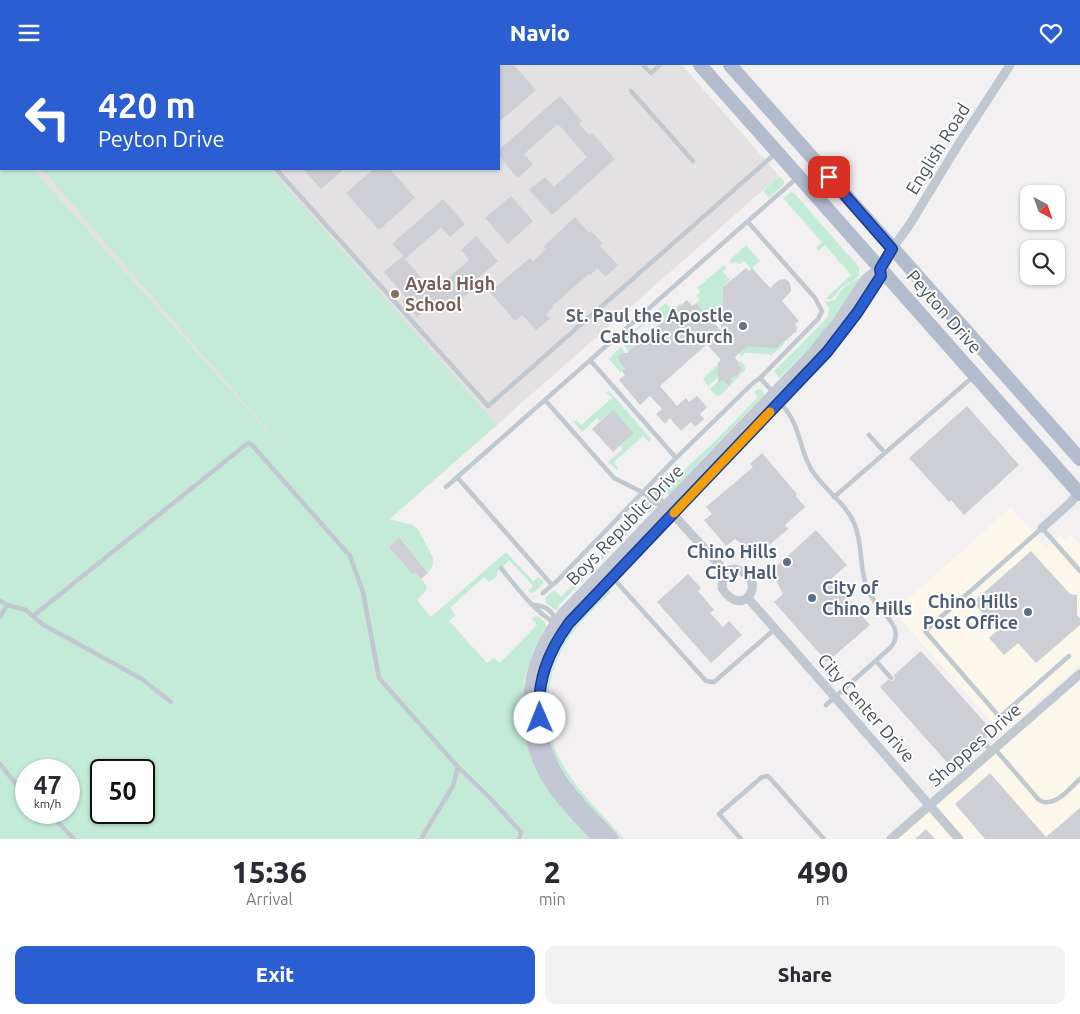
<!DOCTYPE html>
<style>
body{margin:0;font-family:Ubuntu,sans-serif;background:#f2f2f3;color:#2b2b33;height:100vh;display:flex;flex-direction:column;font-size:19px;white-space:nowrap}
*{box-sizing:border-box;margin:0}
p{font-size:16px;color:#7c7c81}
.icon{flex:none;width:28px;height:28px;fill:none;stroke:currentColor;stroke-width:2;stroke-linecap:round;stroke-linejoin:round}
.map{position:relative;height:774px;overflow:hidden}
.sheet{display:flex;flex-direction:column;background:#fff;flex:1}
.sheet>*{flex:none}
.banner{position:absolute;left:0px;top:0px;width:500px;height:105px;box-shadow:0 1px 4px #0004;background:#2b5ed1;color:#fff;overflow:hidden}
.needle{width:32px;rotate:139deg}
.buttons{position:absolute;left:1020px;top:120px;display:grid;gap:10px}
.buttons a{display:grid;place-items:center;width:45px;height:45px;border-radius:10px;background:#fff;box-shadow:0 1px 4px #0004;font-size:25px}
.speed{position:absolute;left:15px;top:694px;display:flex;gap:10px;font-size:25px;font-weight:700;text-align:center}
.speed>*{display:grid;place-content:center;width:65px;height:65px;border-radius:50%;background:#fff;box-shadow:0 1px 4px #0004;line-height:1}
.speed small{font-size:12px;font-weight:400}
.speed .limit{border:2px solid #111;border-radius:8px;background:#fff;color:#111}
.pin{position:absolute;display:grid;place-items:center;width:42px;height:42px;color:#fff;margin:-21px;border-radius:10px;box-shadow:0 2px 8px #0006}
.me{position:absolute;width:55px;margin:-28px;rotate:359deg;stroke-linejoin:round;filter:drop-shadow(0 0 4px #0008)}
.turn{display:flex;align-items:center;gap:18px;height:105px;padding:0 15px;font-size:22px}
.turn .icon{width:65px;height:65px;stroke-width:2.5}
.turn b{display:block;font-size:35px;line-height:42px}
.eta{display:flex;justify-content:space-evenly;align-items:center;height:85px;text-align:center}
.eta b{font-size:30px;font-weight:800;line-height:35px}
.cta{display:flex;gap:10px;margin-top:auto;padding:10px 15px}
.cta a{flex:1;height:58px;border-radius:10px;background:#2b5ed1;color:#fff;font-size:20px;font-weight:800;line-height:58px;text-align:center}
.cta a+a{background:#f2f2f3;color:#2b2b33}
header{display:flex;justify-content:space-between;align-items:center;height:65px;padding:0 15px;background:#2b5ed1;color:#fff;font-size:22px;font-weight:800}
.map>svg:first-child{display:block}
</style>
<header><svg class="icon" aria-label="menu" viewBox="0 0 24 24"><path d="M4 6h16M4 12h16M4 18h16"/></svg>Navio<svg class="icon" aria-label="heart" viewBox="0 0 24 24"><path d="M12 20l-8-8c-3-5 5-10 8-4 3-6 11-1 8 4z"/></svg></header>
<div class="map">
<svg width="1080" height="774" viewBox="0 0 1080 774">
<rect width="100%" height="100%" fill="#f2f0f0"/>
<path fill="#fbf8eb" d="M1011 442 1046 483 1060 471 1064 474 1070 469 1080 480V600L1002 668 894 547Z
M1080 614V774H897L1035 654Z"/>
<path fill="#e3e1e1" d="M0 0H682L779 111 365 476 33 104H499V1H1V69Z"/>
<path fill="#c3ebd8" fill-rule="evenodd" d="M0 0H178L179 1H1V57Z
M0 67 1 104H33L328 434 42 104H270L497 360 389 454 412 460 418 464 433 493V500L428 508 401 474 398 473 389 482 412 509 415 508 426 520 427 524 417 535 431 552 505 488 506 487 533 516 538 512 543 516V519L533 528 529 527 528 526 533 521 509 495 497 507V511L489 517 484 512 450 543 455 550 449 556 487 598 494 593 500 598 537 560 532 554 533 553 537 551 545 557 546 561 534 584 524 616 522 642 525 672 532 694 590 774H0ZM26 705H69V748H26ZM101 705H144V748H101Z
M779 111 784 116V119L769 133 763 126Z
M791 127 794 128 859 202V211L850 218 841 223 832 234H825L851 210 825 180 819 185 816 183 822 177 783 133Z
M746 180 760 196 751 204 744 196 739 199 736 196 732 199 729 196Z
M724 200 727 203 723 207 730 215 723 222 721 253 715 259 696 238 700 235 696 231 700 227 697 223Z
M859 213H861L818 274 779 313 774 306 828 252 829 243 825 237 835 235 842 224Z
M666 238 672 245 681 238 682 240 671 254 669 251 665 254 658 247 628 273 635 281 629 286 621 277Z
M784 276 785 278 771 291 769 289 745 288 742 291 739 288 747 281Z
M621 281 625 288 619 290 618 296 621 299 627 301 620 307 609 294Z
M731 294C738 296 746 296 745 305L721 330 717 331 710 324 722 313 731 316V312L738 310 740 307 739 299Z
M721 296 724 307 708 321 703 314Z
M758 324 762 325 764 330 669 429H664L657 422 662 416 667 421 678 410 673 405 674 402 676 401 682 407 714 377 758 332 754 327Z
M609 326 651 374 649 377 643 371 614 397 618 403 617 405 608 397 623 384 620 381 634 368 613 345 600 356 597 353 582 367 574 357 576 355 581 360 612 333 606 327Z
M645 436H647L654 442 652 448 648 447 558 541 559 544 556 545 546 538 545 533 554 525 561 532 646 445 641 440Z
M613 525C599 539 583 553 571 570 544 606 539 660 563 700 578 727 603 750 624 774H621C603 753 578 731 564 708 537 663 541 610 570 568 580 553 595 540 608 526Z"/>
<path fill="#cecfd4" d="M499 0H514L536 25 499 57Z
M560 31 582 56 579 59 590 71 592 68 615 94 552 150 529 125 545 112 554 122 587 92 558 59 524 89 533 99 518 113 499 91V85Z
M303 104H344L321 124Z
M374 104H390L415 133 379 165 346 128Z
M511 131 533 156 508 179 485 153Z
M443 134 465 159 450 172 441 162 405 194 433 226 469 195 461 185 476 171 498 196 466 224 469 228 447 247 437 234 417 252 402 236 406 232 384 207 403 191 392 179Z
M575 152 589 168 591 166 603 179 600 181 618 200 605 212 598 203 590 210 589 209 552 241 553 242 546 249 550 254 536 265 522 250 515 256 490 227 530 193 533 196 546 184 543 182Z
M746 203 749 206 752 203 770 223 779 215 785 214 789 217 791 222V226L782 236 799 256 795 259 798 263 796 264 797 266 776 283 747 281 735 292 741 304 738 310 731 313 730 322 722 314 718 318V298L721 295 707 279 660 321 677 341 686 333 689 337 697 331 707 342 700 349 704 354 695 362 691 357 681 366 670 353 665 359 656 349 662 344 650 331 640 340 619 315 625 310 622 306 625 303 619 297 618 291 621 288H627L687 235 692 241 696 238 721 266 723 222Z
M967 341 1019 400 964 450 951 435 949 437 909 393Z
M613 345 634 368 613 387 592 364Z
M762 388 797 429 796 431 805 442 785 460 788 464 758 490 735 474 726 481 704 455 712 449 706 442 753 402 750 399Z
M816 465 847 500 830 515 870 560 827 597 774 537 783 529 771 506Z
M399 472 428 508 421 514 415 508 412 509 389 482Z
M1031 486 1070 529 1077 530V550L1080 553V560L1036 598 1018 578 1004 590 989 573 997 566 973 537Z
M688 509 701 523 698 526 714 545 710 548 723 562 729 556 742 570 711 598 657 537Z
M921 586 987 660 982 664 988 671 986 673H980V679L952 703 880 622 888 615 893 616 895 614 894 610Z
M990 708 1046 772 1080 743V774H985L955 739Z
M926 764 935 774H915Z"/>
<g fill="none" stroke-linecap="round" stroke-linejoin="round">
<path stroke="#c2c8d0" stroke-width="4.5" d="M185 0 186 1
M643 0 651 8 660 0
M631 26 693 96
M276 104 488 341 776 88
M748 157 815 233 822 246 818 254 760 313
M590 295 676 393
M545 335 614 413 644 428 654 438 663 441
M781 339C801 360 798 381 811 404 823 424 845 437 854 458 864 480 858 507 870 529 879 547 908 563 890 583L826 640
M869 370 885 388
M457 412 552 520
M446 422 798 112
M648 426 653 424 666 441
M834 432 974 311
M501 503C514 519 537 550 556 558
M613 513 706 616 714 617 775 564
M543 528 558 515 672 397 753 318 760 313 774 328
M0 536 7 540 26 545 42 559 142 614 171 637
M534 540C544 541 552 544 555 555
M33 551 248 378 252 380 350 491 363 527 379 613 458 702 490 733 521 767 519 774
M0 552 7 540
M876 596 891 613
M1000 652 1069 591
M1004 657 925 566 1042 463 1080 506
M983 676 991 686
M995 684 1039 735C1054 744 1069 724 1080 714
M0 699 19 723 26 729
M49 748 74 774
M421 774 453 721 458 702
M741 774 719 749 762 712 768 711 824 774"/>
<path stroke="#c2c8d0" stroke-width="9" d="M892 184 910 159 958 80 1010 0
M670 446 726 507
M1042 463 1070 438 1080 426
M735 504C771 513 743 557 722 523L723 510 729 505Z
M748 533 959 774
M891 774 1080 609"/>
<path stroke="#c2c9d5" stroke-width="12" d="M598 774C580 753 558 733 545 709 517 657 526 594 563 549L814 287 838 257 866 215 880 204 892 184
M613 774C595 754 574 735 560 713 526 659 535 597 576 550L827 287 857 248 881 211 880 204"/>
<path stroke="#b2bccc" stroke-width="14" d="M700 0 1080 429
M730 0 1080 394"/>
</g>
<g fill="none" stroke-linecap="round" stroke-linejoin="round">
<defs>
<path id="route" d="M540 653C536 617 548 587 569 558L827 287 857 248 881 211 880 204 892 184 829 112"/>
</defs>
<use href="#route" stroke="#1c3d88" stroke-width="12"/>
<use href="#route" stroke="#2b5ed1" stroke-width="9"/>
<path stroke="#f59e0b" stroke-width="9" d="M674 448 770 347"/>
</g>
<circle fill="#8d6e63" stroke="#fff" stroke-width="2" cx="395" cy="229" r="5"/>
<circle fill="#6b7280" stroke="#fff" stroke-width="2" cx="743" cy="261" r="5"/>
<g fill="#5c6f8a" stroke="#fff" stroke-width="2">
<circle cx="787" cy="497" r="5"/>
<circle cx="812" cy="533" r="5"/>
<circle cx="1028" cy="547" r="5"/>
</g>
<g text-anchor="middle" stroke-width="4" stroke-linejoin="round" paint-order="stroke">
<g font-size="18" fill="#4a515b" stroke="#fff">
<text transform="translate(938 84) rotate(-58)" y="6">English Road</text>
<text transform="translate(944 247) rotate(49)" y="6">Peyton Drive</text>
<text transform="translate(625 460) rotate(-46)" y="6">Boys Republic Drive</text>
<text transform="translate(866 643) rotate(49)" y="6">City Center Drive</text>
<text transform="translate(975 680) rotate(-41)" y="6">Shoppes Drive</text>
</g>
<g font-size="18" font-weight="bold" fill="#785e54" stroke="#fff" text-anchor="start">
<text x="405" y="225">Ayala High<tspan x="405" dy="21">School</tspan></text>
</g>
<g font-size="18" font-weight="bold" fill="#5b616d" stroke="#fff" text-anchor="end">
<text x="733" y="257">St. Paul the Apostle<tspan x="733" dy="21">Catholic Church</tspan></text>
</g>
<g font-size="18" font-weight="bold" fill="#4e5e75" stroke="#fff" text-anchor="end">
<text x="777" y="493">Chino Hills<tspan x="777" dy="21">City Hall</tspan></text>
<text x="822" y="529" text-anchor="start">City of<tspan x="822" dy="21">Chino Hills</tspan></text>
<text x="1018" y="543">Chino Hills<tspan x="1018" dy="21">Post Office</tspan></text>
</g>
</g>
</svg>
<div class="buttons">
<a><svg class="needle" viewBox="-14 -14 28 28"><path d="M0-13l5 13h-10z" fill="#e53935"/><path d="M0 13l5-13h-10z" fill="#7c7c81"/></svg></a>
<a><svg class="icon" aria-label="search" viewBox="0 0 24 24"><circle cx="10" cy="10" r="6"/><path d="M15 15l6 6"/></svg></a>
</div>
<div class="speed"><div>47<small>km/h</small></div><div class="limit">50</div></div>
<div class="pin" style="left:829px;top:112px;background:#d93025"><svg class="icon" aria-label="arrive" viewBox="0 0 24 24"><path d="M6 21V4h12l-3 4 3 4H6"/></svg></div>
<svg class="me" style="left:540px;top:653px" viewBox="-20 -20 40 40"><circle r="19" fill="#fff"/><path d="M0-13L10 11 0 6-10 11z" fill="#2b5ed1"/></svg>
<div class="banner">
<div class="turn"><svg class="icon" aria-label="left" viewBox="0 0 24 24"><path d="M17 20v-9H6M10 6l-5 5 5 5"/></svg><div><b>420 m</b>Peyton Drive</div></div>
</div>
</div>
<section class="sheet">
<div class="eta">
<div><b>15:36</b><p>Arrival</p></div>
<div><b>2</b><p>min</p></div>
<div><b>490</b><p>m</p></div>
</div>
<div class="cta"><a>Exit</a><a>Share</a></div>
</section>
